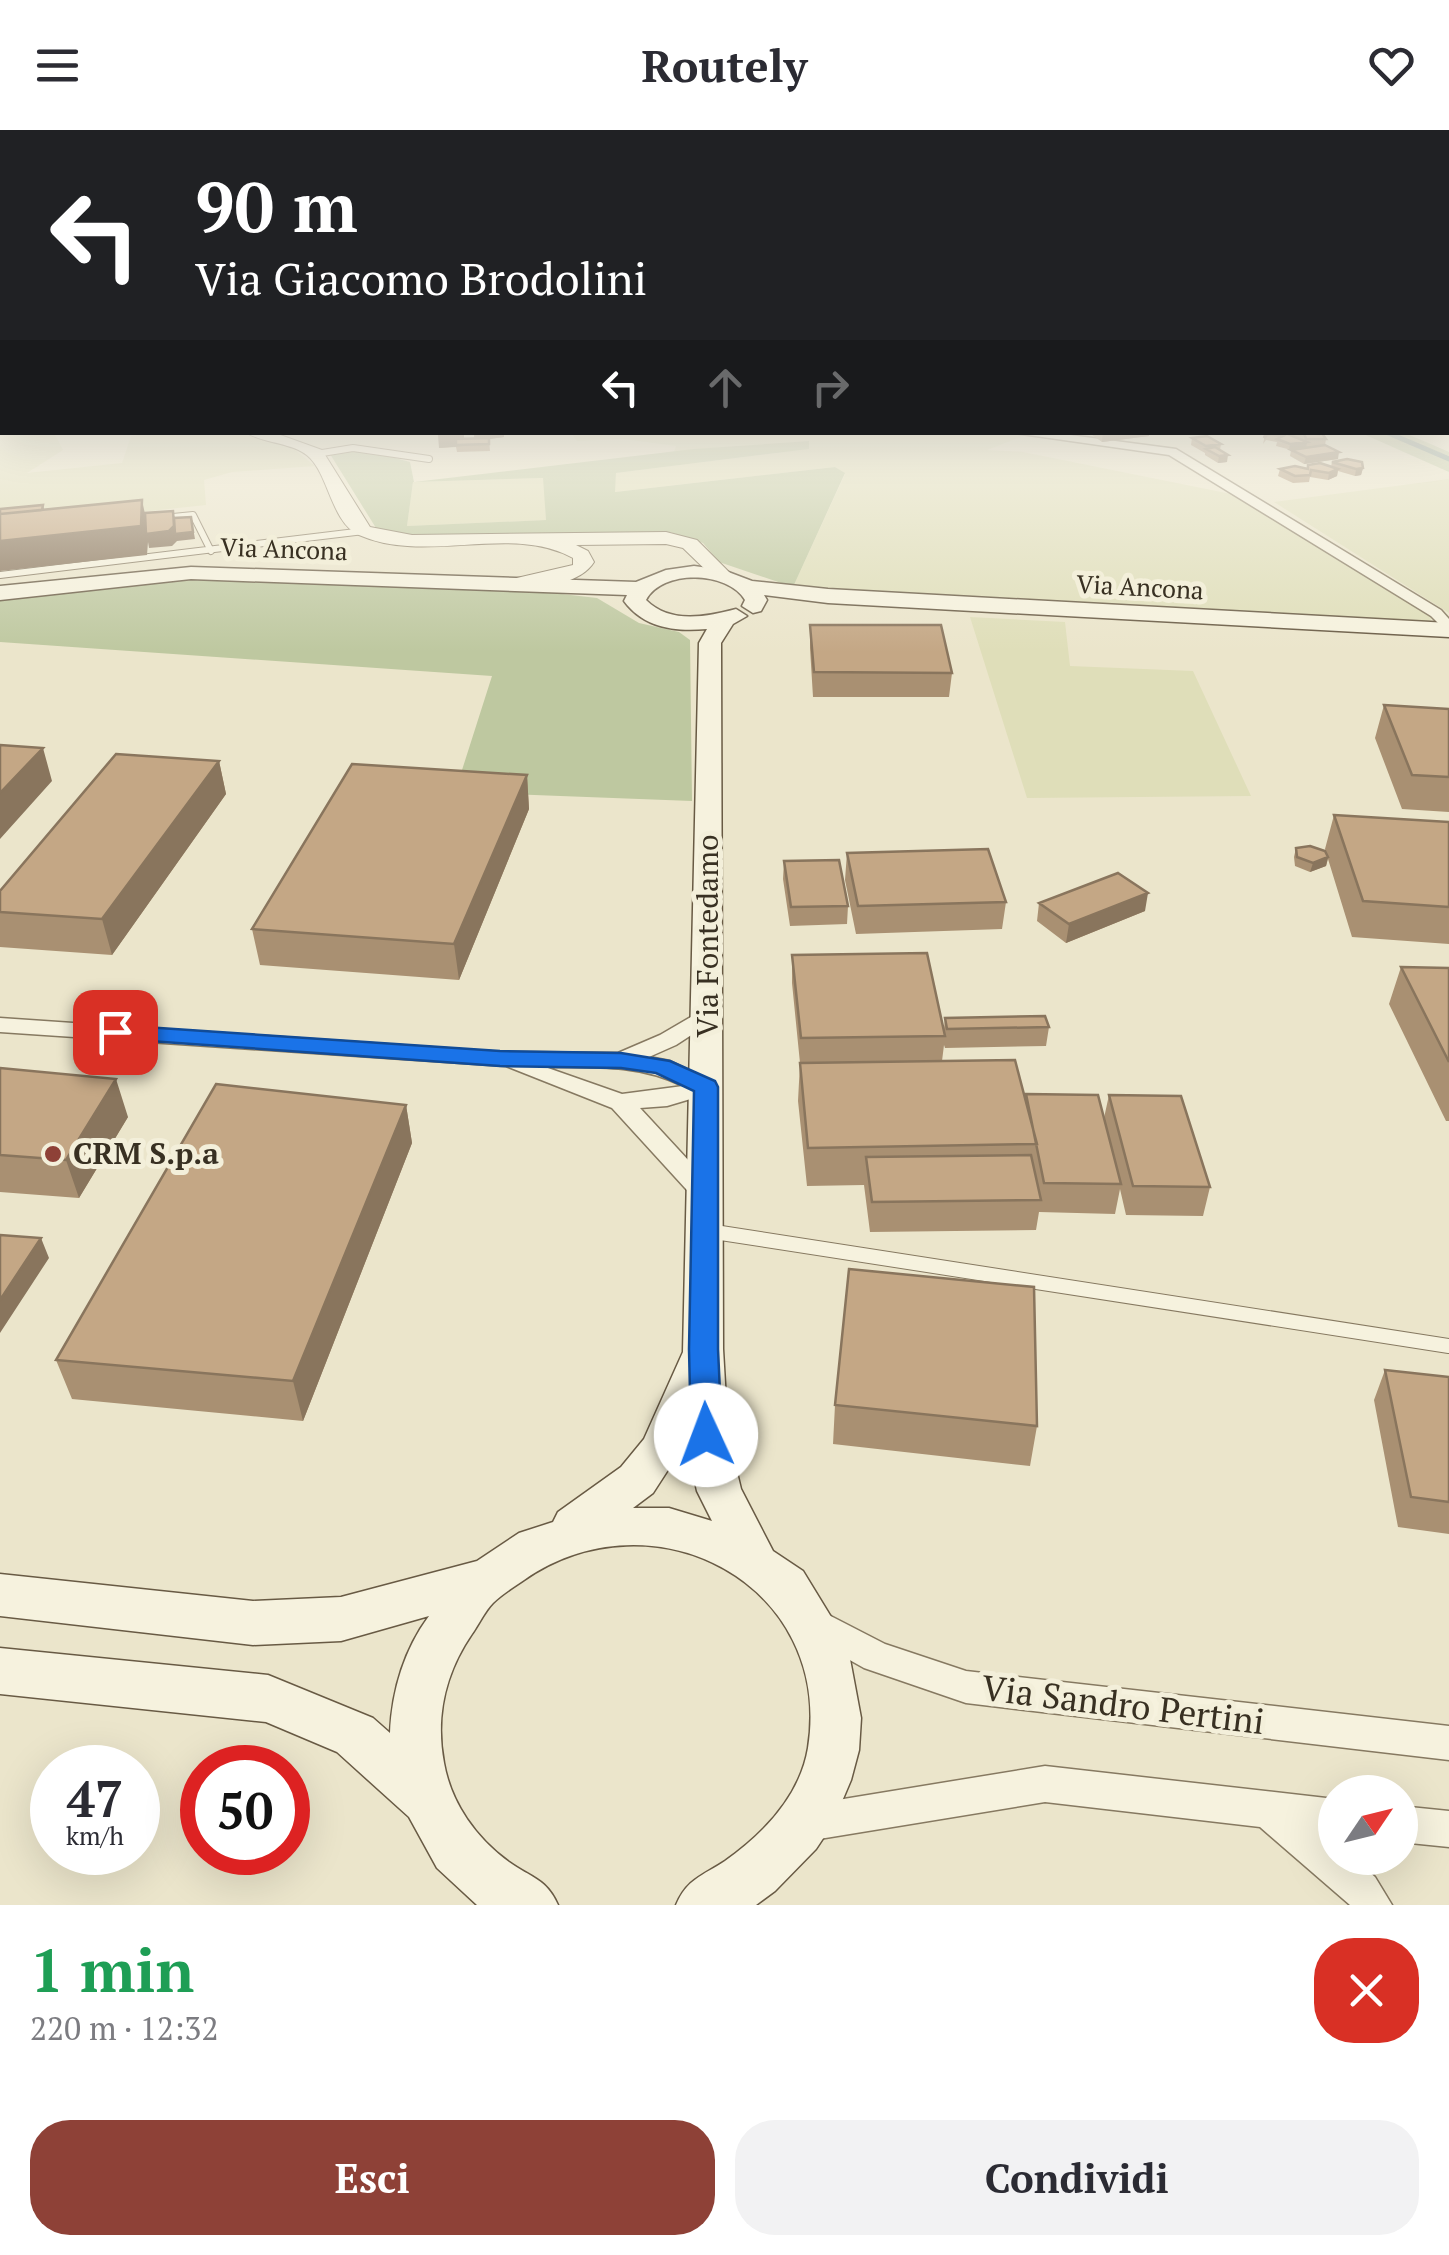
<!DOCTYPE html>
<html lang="it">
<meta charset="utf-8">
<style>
body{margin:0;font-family:"PT Serif",serif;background:#f2f2f3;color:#2b2b33;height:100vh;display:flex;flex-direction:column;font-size:38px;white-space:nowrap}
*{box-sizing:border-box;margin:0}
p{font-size:32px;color:#7c7c81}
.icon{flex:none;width:55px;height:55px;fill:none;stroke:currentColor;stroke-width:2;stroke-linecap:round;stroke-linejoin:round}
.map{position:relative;height:1775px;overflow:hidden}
.details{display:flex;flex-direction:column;background:#fff;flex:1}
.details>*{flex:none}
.hud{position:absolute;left:0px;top:0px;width:1450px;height:305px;box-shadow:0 10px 40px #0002;background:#202124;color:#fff;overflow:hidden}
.needle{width:65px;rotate:55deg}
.fabs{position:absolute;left:1318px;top:1645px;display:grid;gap:20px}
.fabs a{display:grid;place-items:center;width:100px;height:100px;border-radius:50%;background:#fff;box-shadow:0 10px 40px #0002;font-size:50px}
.speed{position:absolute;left:30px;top:1615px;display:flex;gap:20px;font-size:50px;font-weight:700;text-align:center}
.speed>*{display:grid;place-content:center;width:130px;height:130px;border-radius:50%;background:#fff;box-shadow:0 10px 40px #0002;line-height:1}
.speed small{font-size:25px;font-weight:400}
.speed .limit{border:15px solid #d22;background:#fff;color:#111}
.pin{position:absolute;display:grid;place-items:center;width:85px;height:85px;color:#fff;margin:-42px;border-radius:20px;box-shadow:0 5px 15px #0006}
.me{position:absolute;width:110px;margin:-55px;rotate:358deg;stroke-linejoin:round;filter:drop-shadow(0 0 8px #0008)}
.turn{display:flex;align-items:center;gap:35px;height:210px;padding:0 30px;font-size:45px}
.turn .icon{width:130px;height:130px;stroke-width:2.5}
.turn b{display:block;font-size:70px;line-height:85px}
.lanes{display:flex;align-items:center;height:95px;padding:0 30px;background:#0003;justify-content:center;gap:50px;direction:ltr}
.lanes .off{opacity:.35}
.round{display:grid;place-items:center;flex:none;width:105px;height:105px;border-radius:40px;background:#f2f2f3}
.headline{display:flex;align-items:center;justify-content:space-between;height:170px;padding:0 30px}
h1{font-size:60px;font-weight:700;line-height:75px;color:#1e9e55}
.button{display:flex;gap:20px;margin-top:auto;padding:20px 30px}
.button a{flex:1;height:115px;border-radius:40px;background:#8e4137;color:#fff;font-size:40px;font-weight:700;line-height:115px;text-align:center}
.button a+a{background:#f2f2f3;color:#2b2b33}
header{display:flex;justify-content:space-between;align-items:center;height:130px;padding:0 30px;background:#fff;font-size:45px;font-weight:700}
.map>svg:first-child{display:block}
</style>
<header><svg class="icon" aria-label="menu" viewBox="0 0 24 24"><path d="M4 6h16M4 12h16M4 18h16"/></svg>Routely<svg class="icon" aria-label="heart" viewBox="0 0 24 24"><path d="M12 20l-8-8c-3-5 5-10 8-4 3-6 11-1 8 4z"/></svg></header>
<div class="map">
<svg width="1449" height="1775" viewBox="0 0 1449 1775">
<rect width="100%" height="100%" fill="#ebe5cb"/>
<path fill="#dfdeb9" d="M0 273 2 302 54 303 63 320 27 343 122 333 131 306 165 302 241 303 294 319 315 336 232 342 204 350 206 375 0 397Z
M1005 302 1026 305 987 320 1023 322 1241 366 1430 483 1431 490 1422 496 1049 478 793 457 845 344 835 337 614 362 616 343 809 319V311L674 322 676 316 623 309 577 311 571 303Z
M544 348 546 390 407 396 413 352Z
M1449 349V483L1274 372Z
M970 487 1065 492 1070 536 1193 541 1251 666 1027 668Z"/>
<path fill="#bec8a0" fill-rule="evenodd" d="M1361 303H1405L1449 322V342Z
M809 311V319L616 343 615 362 835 337 845 343 793 457 719 432 703 413 670 402 417 407 376 398 330 324 366 320 410 332 414 352 694 319ZM543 348 546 390 407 396 413 352Z
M189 449 553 463 597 468 639 493 679 502 690 510 692 671 455 662 492 546 0 512V468L114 453Z"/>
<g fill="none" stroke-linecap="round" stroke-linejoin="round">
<path stroke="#728e8a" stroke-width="5" d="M1386 302 1449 329"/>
<defs>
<path id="service-far1" d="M316 324 353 318 429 329
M163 388 193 385 211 421
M0 445 364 401"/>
<path id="service" d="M708 1101 1449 1216"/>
<path id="minor" d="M1008 302H1047L1176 319 1441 480 1449 489V504L1431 486 1169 325Z
M708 877 716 879 719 884 716 889 676 915 649 927 670 931 714 952 718 957 714 962 667 976 640 978 714 1058 718 1064 714 1070H696L612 978 506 936 0 902V888L500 922 618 923 660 905ZM545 937C594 937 639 934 683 956L622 964Z
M819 1480 885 1514 966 1541 1449 1596V1630L966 1573 864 1538 807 1506 802 1495 807 1484Z
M1045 1636 1335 1669V1705L1325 1704 1335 1713V1728H1353L1375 1747 1392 1775H1350L1260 1697 1045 1672 807 1711 794 1706 789 1693 794 1680 807 1675Z
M1400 1676 1449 1681V1717L1400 1712Z"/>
<path id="tertiary" d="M245 302H272L322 320 370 397 412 405 666 402 697 410 732 445 729 449H715L683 418 666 414 576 415 588 421 594 432C581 454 532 463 508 458V450L573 435V428C510 393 427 435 359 405 332 393 329 347 310 328 294 312 263 314 245 302Z"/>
<path id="secondary" d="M694 436 723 440 752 451 828 459 1449 493V507L828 473 764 465 767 470 761 481 753 483 742 476 745 470C728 441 662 439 646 470 670 494 706 487 736 479L747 486 733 494 721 513 723 1219 728 1305 741 1359 773 1421 803 1441 847 1513 861 1588 859 1620 851 1650 832 1695 816 1719 775 1761 756 1775H676C687 1749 702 1746 725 1731 763 1704 800 1666 808 1618 834 1454 653 1360 524 1450 514 1457 502 1464 493 1473 485 1481 479 1494 472 1504 446 1542 435 1586 444 1633 451 1673 476 1708 509 1732 531 1748 546 1748 558 1775H477L437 1738 409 1687 337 1622 266 1592 0 1564V1518L268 1545 373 1588 390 1603C392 1561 404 1520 429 1486L341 1511 253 1515 0 1486V1444L253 1471 341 1467 477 1431 519 1403 553 1392 558 1382 621 1337 644 1309 683 1222 699 513 707 499C675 502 644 498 624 471L627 465 191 449 0 470V456L191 437 636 452 666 440ZM686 1312 697 1361 712 1391 669 1378H633L653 1363Z"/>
</defs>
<use href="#service-far1" stroke="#867961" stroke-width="8"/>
<use href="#service" stroke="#867961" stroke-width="16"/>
<use href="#minor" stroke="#867961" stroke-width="3"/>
<use href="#tertiary" stroke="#867961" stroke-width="2"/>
<use href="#secondary" stroke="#685a44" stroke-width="3"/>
<use href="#service-far1" stroke="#f6f2de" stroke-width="6"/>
<use href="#service" stroke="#f6f2de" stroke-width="14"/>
<use href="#minor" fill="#f6f2de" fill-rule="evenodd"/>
<use href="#tertiary" fill="#f6f2de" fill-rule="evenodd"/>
<use href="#secondary" fill="#f6f2de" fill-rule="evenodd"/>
</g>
<path fill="#a99072" d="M462 302H464V309H474V302H504V307L489 309 490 321 457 322 456 317 439 318Z
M1088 302H1149V306L1102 312Z
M1254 302H1321L1326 309 1325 315 1338 329 1304 334 1290 326 1291 320 1276 316 1277 312 1266 310 1263 314 1265 305Z
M1192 308 1221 314 1220 320 1227 332 1218 333 1205 325V323L1191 315Z
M1332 332 1363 338 1361 345 1355 346 1338 341 1337 346 1328 350 1310 347 1309 352 1293 353 1278 346 1280 339 1331 337Z
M810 495 952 543 949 567H813L810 518Z
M1384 575 1449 579V682L1402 679 1375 608Z
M219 631 226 664 112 825 0 817V761Z
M527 645 529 679 459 850 260 835 252 799Z
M1334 685 1449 692V814L1352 807 1328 729 1326 736 1310 742 1295 736 1294 727 1296 718 1326 722 1325 719Z
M847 723 1006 772 1002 799 856 804 845 750Z
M784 731 848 776 847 794 790 796 783 749Z
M1039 773 1145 781 1066 813 1037 791Z
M792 825 944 899 945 888 1049 897 1046 916 945 918 944 915 942 931 1025 970 1026 964 1104 988 1109 965 1210 1057 1203 1086 1126 1085 1120 1059 1115 1084 1039 1082 1036 1100 870 1102 864 1055 807 1056 798 971 800 933 792 853Z
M1401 837 1449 838V991H1446L1389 874Z
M0 938 128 987 79 1068 0 1062Z
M406 975 412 1013 303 1291 72 1269 56 1230Z
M1385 1240 1449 1247V1404L1398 1397 1374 1270Z
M835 1275 1037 1296 1030 1336 833 1314Z"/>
<path fill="#89755d" d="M464 302V316L439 318 438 305Z
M474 302H504V307L475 311Z
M1103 302H1149V306L1102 312Z
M1307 312 1306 319 1289 320 1290 314Z
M1339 322 1338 329 1304 334 1306 327Z
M1228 325 1227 332 1218 333 1219 326Z
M1363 338 1361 345 1355 346 1356 339Z
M1338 339 1337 346 1328 350 1329 343Z
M142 370 148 398 173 381 176 395 191 387 195 409 177 411 172 416 149 418 148 412 147 425 0 441V391L43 375 48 396Z
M43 618 52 651 0 709V663Z
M219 631 226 664 112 825 102 789Z
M527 645 529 679 459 850 454 814Z
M1328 727 1326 736 1310 742 1313 733Z
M1148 763 1145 781 1066 813 1069 794Z
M116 949 128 987 79 1068 66 1030Z
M406 975 412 1013 303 1291 293 1251Z
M41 1108 49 1128 0 1203V1170Z"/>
<path fill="#c4a785" stroke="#89755d" stroke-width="2.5" d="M1266 302H1283L1307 312 1290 314 1277 309 1283 306 1268 304 1264 308Z
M1300 302 1318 304 1317 302H1321L1326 309H1306L1304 303Z
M1207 306 1221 314 1206 316 1192 308Z
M489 308V314L456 315V309Z
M1325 315 1339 322 1306 327 1291 320Z
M1215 317 1228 325 1219 326 1206 319Z
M1347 329 1362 332 1363 338 1356 339 1332 332Z
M1320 333 1338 339 1329 343 1311 340 1310 345 1295 346 1280 339 1295 336 1308 339V335Z
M142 370 141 396 0 411V384Z
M43 375 42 380 0 384V379Z
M173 381 174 396 169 401 146 404 145 383Z
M191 387 193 402 175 404 174 388Z
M810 495H941L952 543 814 542Z
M1384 575 1449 579V647L1412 645Z
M0 615 43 618 0 663Z
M116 624 219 631 102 789 0 782V761Z
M352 634 527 645 454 814 252 799Z
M1334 685 1449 692V777L1363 771Z
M1310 716 1325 721 1328 727 1313 733 1297 727 1296 718Z
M988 719 1006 772 858 776 847 723Z
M839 730 848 776 791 777 784 731Z
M1118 743 1148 763 1069 794 1039 773Z
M927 823 945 906 801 908 792 825Z
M1401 837 1449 838V932Z
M1045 886 1049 897 947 899 945 888Z
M1015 930 1037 1014 808 1018 800 933Z
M0 938 116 949 66 1030 0 1025Z
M216 954 406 975 293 1251 56 1230Z
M1026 964 1098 965 1121 1054 1044 1053Z
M1109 965 1181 966 1210 1057 1133 1056Z
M1031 1025 1041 1070 872 1072 866 1027Z
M0 1105 41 1108 0 1170Z
M849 1139 1034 1157 1037 1296 835 1275Z
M1385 1240 1449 1247V1372L1411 1367Z"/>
<linearGradient id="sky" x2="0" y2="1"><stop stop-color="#8fb9d6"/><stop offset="0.52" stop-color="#f6f3e8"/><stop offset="1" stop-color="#f6f3e8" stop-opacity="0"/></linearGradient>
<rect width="1449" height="522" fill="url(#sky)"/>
<path fill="#1a73e8" stroke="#114b97" stroke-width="2.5" d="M115 895 500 921 621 923 670 931 715 951 718 957V1219L722 1305 717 1314 706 1317 696 1314 691 1305 689 1219 694 961 656 943 621 938 500 936 107 908 104 902 107 897Z"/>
<circle fill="#8e4137" stroke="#f3efda" stroke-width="4" cx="53" cy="1024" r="10"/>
<g text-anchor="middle" stroke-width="10" stroke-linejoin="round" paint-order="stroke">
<g font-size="25" fill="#383022" stroke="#f3efda">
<text transform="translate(284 419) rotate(2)" y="9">Via Ancona</text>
<text transform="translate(1140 457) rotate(3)" y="9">Via Ancona</text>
</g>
<g font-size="30" fill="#383022" stroke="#f3efda">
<text transform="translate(708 806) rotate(-90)" y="10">Via Fontedamo</text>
</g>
<g font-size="30" font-weight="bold" fill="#383022" stroke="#f3efda" text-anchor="start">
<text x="73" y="1034">CRM S.p.a</text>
</g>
<g font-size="35" fill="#383022" stroke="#f3efda">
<text transform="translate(1123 1575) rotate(7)" y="12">Via Sandro Pertini</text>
</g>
</g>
</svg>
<div class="fabs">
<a><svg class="needle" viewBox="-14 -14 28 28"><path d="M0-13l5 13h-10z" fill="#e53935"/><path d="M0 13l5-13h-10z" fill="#7c7c81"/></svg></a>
</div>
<div class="speed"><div>47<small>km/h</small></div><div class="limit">50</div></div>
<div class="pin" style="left:115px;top:902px;background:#d93025"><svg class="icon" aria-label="arrive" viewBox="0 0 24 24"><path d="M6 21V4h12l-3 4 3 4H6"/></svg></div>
<svg class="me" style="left:706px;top:1305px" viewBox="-20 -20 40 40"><circle r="19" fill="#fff"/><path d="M0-13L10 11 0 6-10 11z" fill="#1a73e8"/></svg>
<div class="hud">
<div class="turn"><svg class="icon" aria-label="left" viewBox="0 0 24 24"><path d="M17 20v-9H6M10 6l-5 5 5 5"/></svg><div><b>90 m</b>Via Giacomo Brodolini</div></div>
<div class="lanes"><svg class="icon" aria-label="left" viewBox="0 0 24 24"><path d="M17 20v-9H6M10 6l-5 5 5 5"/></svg><svg class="icon off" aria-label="ahead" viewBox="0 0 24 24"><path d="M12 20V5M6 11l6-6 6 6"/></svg><svg class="icon off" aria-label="right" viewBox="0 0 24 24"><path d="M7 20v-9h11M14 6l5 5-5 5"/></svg></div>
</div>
</div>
<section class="details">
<div class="headline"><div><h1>1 min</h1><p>220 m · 12:32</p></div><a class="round" style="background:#d93025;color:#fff"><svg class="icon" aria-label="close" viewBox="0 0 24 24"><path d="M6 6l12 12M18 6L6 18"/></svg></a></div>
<div class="button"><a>Esci</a><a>Condividi</a></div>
</section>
